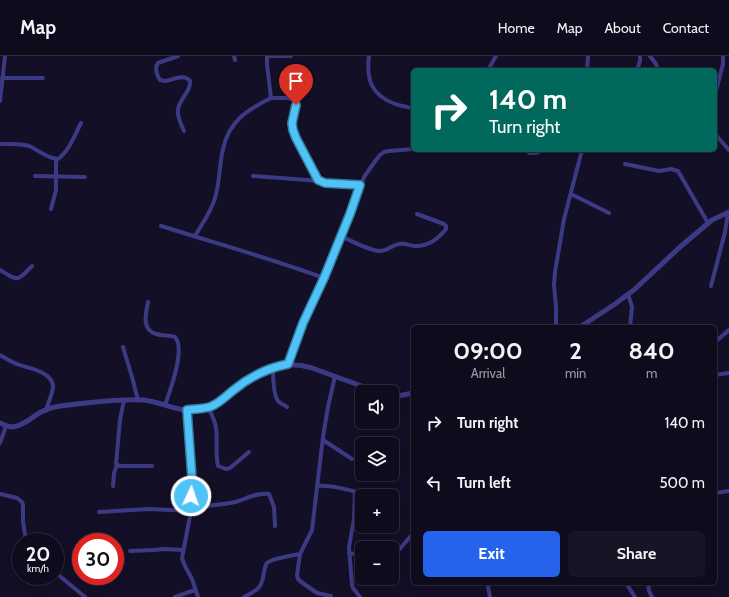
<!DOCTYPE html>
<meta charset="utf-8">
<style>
body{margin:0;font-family:Cabin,sans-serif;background:#171425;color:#f1f3f6;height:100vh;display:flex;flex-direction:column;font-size:15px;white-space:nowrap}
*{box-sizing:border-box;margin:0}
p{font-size:13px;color:#9b9ba3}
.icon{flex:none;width:22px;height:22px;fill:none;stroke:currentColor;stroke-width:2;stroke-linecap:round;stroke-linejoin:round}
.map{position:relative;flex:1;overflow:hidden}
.drawer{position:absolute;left:411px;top:269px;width:306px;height:260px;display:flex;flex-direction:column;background:#0e0b1c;border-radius:6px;box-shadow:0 2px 10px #0003,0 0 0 1px #2e2b3b}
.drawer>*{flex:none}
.hud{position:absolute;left:411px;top:12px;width:306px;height:84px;border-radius:6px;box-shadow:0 2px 10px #0003,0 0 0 1px #2e2b3b;background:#00695c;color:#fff;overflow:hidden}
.buttons{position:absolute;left:355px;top:329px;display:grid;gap:8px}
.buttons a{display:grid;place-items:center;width:44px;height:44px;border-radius:6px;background:#0e0b1c;box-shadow:0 2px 10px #0003,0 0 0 1px #2e2b3b;font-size:20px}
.speed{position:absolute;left:12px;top:477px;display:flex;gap:8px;font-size:20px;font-weight:700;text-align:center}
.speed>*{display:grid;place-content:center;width:52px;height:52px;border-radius:50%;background:#0e0b1c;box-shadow:0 2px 10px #0003,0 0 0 1px #2e2b3b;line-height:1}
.speed small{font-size:10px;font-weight:400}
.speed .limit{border:6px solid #d22;background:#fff;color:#111}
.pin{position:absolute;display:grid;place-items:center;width:34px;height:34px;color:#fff;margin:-41px -17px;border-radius:50% 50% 50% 0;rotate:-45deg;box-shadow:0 0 4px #0007}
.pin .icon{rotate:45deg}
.me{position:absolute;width:44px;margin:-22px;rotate:3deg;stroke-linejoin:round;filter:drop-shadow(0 0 3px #0008)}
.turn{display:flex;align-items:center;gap:14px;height:84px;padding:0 12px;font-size:18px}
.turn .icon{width:52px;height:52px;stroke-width:2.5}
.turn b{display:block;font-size:28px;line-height:34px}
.eta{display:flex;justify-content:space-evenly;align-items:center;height:68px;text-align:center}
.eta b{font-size:24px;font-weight:800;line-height:28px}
.primary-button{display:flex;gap:8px;margin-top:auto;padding:8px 12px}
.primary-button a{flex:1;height:46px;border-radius:6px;background:#2563eb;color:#fff;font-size:16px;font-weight:800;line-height:46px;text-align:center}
.primary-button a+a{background:#171425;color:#f1f3f6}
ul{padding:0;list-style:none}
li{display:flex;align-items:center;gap:12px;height:60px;padding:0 12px}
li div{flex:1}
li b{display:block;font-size:15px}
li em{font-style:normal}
header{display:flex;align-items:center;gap:24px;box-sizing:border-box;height:56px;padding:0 20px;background:#0e0b1c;border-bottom:1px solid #2e2b3b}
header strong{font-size:19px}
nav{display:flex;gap:22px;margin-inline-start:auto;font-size:14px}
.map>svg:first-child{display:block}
</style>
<header>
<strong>Map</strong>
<nav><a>Home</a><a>Map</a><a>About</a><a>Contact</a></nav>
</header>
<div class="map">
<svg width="729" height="541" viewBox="0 0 729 541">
<rect width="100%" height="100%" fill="#130f26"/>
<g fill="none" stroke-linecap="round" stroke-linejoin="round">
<path stroke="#3d3a85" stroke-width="4" d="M178 0 158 7C154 12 157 19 160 24L165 25C173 24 184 17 190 25 191 36 179 43 178 54 177 61 181 68 184 75
M234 0 235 4
M267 0V8L271 42H288L294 44 296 49C295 55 292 61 292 68 292 80 310 109 316 120L318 124 325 127 360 129
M268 0H291
M369 0C366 23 371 39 395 48 400 50 407 50 413 53
M650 0 656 8 658 14
M488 14 496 0
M587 14 588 0
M637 14 640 5V0
M2 22H43
M715 39 723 8V0
M0 45 5 0
M715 78 729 94
M0 88C9 88 20 87 29 90 38 94 48 103 58 103 69 95 75 79 81 67
M529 97C533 97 538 98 541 94
M625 108 659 115 671 113 678 115 708 167
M35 120 85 121
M253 120 320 125
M571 138 609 157
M51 153 56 134V103
M161 170C215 187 270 202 324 222
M195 180C202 168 211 156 215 142 220 126 219 110 223 93 229 65 247 54 271 42
M341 180C351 185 368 194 379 195 386 196 392 189 399 188 404 187 409 189 414 190 427 191 438 183 446 173V170L444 168 417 158
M0 214C18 225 17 226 32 210
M711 230 725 176 728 157
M628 238 632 251 630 271
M148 246C146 257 141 274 156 278 162 280 169 279 175 281 186 293 170 335 165 349
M556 271V251L554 229 555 216 564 163 582 94
M715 286 729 274
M123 291 132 321 138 344
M0 299C5 302 11 306 17 308 27 312 52 315 53 330 53 337 48 347 46 354
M288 308 303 267 324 222 350 158 364 121 376 104 380 99 384 96 389 95 413 93
M273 311C273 320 273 341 279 346 281 348 285 349 287 351
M715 319 729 317
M124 344 120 364 116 408 120 410H152
M208 351C211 357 215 364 216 372 218 384 215 397 218 410L226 413 230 412 249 396
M187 354 192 429 191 455 182 502 184 508 192 523 198 541
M323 384 352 403
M0 387 6 370
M113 430 114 417 117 409
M317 430C331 429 339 432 353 435L355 436 354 463 349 491 352 529 353 532 360 541
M715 437 729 435
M0 438 17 442 22 446 23 449V465L26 486
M191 451C206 450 221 449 235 446 246 443 257 436 269 438L274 451 275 470
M99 456 149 453 191 455
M130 495 154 494 164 493 183 494
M349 497 362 499
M392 502 410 481 413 480
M55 516 85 541
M489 527 488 531 490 541
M626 527 635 541
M648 527 649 535 652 541
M331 540 317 537 300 525 298 523 297 519 300 498 312 474 323 381 328 351 335 320
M175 541 195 534
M244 541C258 534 262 532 264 516 265 514 265 509 267 507 271 503 294 499 300 498"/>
<path stroke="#3d3a85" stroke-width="5" d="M580 271 615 248 635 233 680 191 706 169 712 164 729 156
M392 340H398L413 337
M0 367C4 369 7 370 11 371 22 371 32 361 41 356 46 354 50 352 55 351 65 349 76 348 86 347 105 345 124 343 143 344 158 345 174 354 188 354 195 354 202 352 209 350 219 348 226 340 234 333 258 314 282 303 312 312L378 336"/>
</g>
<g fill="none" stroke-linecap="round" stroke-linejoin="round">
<defs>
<path id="route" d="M191 440 192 422 187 354C195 353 205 353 212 350 221 346 227 339 235 333 251 320 267 312 288 308L303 267 324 222 350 158 360 129 325 127 318 124 296 82 293 74 292 67 296 49"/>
</defs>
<use href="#route" stroke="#337fa1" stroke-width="10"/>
<use href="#route" stroke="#4fc3f7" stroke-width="7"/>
</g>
</svg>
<div class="buttons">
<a><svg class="icon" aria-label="sound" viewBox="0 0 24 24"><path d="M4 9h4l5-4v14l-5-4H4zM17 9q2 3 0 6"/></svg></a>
<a><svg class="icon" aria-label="layers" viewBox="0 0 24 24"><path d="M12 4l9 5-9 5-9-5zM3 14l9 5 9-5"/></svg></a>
<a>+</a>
<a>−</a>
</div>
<div class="speed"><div>20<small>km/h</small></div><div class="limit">30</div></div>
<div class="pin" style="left:296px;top:49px;background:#d93025"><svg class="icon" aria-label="arrive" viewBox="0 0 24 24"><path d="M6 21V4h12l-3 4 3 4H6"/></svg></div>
<svg class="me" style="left:191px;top:440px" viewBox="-20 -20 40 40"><circle r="17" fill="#4fc3f7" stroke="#fff" stroke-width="3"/><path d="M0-11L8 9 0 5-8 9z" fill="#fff"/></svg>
<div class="hud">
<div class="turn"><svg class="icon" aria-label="right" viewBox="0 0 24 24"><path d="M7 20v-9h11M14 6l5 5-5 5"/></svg><div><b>140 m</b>Turn right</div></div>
</div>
<section class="drawer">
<div class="eta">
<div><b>09:00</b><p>Arrival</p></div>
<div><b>2</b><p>min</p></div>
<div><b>840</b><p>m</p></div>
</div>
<ul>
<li><svg class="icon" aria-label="right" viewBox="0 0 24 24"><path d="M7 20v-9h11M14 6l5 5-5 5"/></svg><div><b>Turn right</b></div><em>140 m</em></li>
<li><svg class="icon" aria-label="left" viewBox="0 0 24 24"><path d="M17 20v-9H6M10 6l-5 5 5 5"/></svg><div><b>Turn left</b></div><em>500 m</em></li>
</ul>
<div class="primary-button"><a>Exit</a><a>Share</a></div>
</section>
</div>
